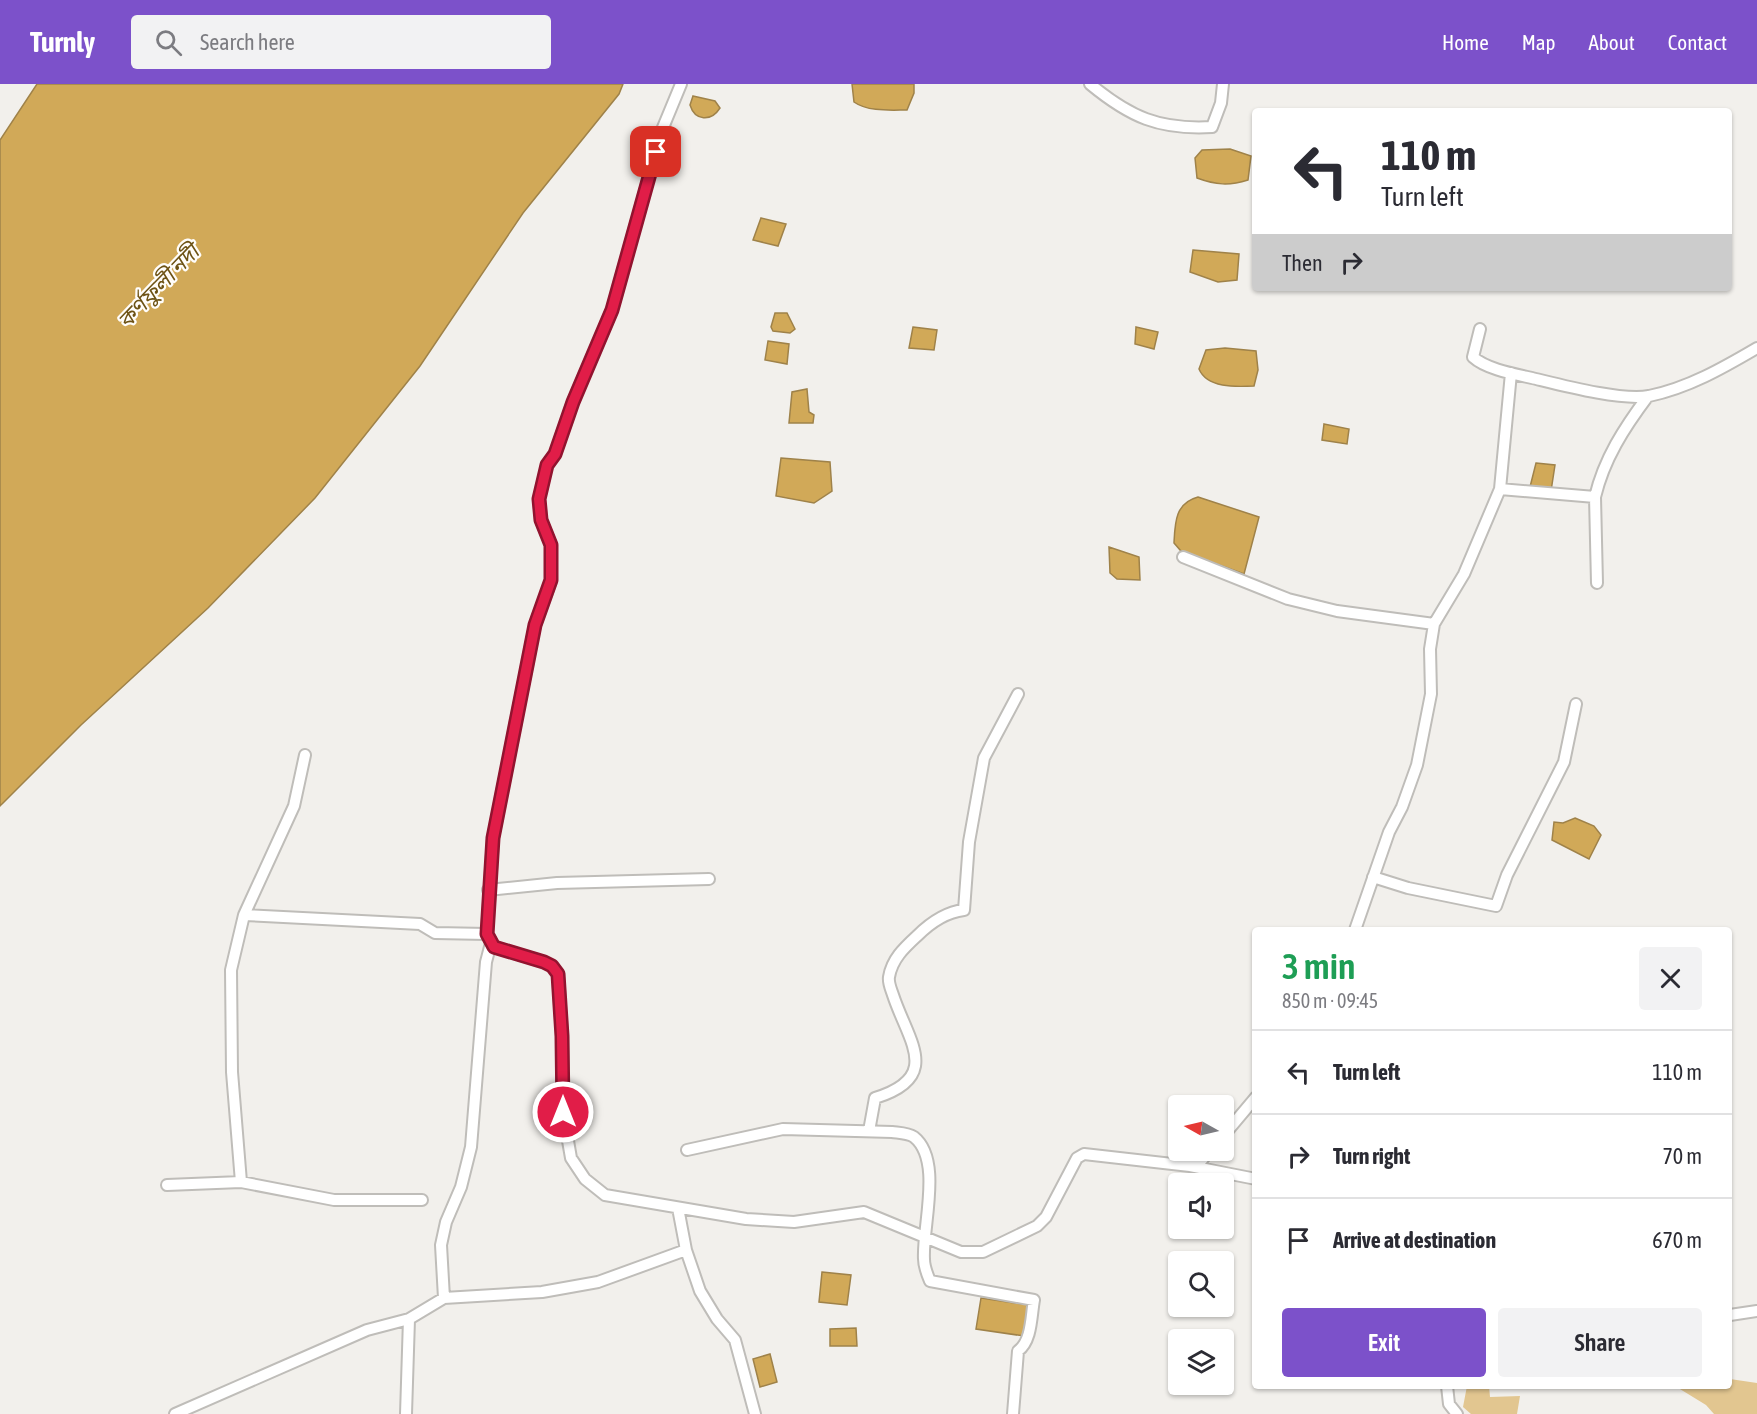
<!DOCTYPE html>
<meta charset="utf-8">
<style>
body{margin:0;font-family:"Asap Condensed","Noto Sans Bengali",sans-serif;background:#f2f2f3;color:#2b2b33;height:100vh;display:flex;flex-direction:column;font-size:22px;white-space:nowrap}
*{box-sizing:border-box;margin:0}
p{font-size:20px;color:#7c7c81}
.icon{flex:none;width:33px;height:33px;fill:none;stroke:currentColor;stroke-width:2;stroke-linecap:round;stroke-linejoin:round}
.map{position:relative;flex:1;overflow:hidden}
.side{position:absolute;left:1252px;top:843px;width:480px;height:462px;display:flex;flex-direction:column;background:#fff;border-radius:6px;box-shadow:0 2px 4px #0004}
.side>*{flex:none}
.guide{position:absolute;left:1252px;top:24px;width:480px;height:183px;border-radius:6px;box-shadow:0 2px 4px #0004;background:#fff;color:#2b2b33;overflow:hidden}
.needle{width:39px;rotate:278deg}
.fabs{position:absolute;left:1168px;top:1011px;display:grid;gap:12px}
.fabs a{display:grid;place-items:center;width:66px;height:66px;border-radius:6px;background:#fff;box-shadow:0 2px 4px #0004;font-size:30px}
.pin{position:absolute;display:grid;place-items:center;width:51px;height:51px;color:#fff;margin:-26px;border-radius:12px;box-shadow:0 3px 9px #0006}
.me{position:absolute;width:66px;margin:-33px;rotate:0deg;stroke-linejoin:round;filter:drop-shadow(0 0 4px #0008)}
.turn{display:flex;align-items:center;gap:21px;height:126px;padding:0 30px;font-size:27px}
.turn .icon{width:78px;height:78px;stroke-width:2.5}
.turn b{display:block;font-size:42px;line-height:51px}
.then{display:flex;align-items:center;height:57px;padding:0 30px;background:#0003;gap:12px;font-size:22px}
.round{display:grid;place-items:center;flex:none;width:63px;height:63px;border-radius:6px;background:#f2f2f3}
.headline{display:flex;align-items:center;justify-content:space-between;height:102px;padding:0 30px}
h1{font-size:36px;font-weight:600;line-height:45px;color:#1e9e55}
.primary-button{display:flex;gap:12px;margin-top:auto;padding:12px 30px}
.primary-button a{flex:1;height:69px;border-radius:6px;background:#7c51ca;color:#fff;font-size:24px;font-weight:600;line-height:69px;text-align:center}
.primary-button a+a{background:#f2f2f3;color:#2b2b33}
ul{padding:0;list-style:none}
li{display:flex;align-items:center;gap:18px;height:84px;padding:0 30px;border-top:2px solid #e1e1e2}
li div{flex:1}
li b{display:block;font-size:22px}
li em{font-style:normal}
header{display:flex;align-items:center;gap:36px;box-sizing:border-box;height:84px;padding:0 30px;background:#7c51ca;color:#fff}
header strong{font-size:28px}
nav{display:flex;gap:33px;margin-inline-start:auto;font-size:21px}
.search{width:420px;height:54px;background:#f2f2f3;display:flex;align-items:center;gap:15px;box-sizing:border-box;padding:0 21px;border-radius:6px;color:#7c7c81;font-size:22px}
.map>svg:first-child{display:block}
</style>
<header>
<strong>Turnly</strong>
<div class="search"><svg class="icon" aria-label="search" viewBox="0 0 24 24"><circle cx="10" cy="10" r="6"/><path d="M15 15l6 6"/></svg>Search here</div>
<nav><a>Home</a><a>Map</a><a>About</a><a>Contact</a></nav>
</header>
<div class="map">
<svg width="1757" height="1330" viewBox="0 0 1757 1330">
<rect width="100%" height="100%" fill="#f2f0ec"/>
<path fill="#e2c690" d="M1730 1295 1757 1299V1330H1714L1706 1321 1675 1302 1665 1304 1661 1302H1730Z
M1467 1302H1489L1490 1313 1520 1312 1517 1330H1471L1463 1323Z"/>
<path fill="#d1a958" stroke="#9f8249" stroke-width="1.5" d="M37 0H623L619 10 523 129 420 282 315 414 208 524 81 641 0 722V56Z
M852 0H914V9L907 26C891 26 868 28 854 18Z
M693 12 715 17 720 24C711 38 695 37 690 21Z
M1230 65 1251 72 1248 96C1229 102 1216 101 1197 94L1195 74 1202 66Z
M761 134 786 140 778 162 753 156Z
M1193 166 1239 170 1237 196 1218 198 1190 188Z
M775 229H787L795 245 790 249 773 247 771 243Z
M913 243 937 246 934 266 909 264Z
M1136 243 1158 248 1154 265 1135 260Z
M768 257 789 260 787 280 765 276Z
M1225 264 1256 267 1258 286 1254 302C1235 303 1207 304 1199 285L1206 266Z
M807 305 809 328 814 331 813 339H789L792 308Z
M1324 340 1349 345 1347 360 1322 356Z
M781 374 830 378 832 407 814 419 776 412Z
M1536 379 1555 381 1551 407 1530 403Z
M1198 413 1259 433 1244 490 1181 467 1174 459C1175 439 1175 419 1198 413Z
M1109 463 1139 473 1140 496 1117 495 1110 489Z
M1575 734 1594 742 1601 751 1589 775 1552 756 1554 738 1563 739Z
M822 1188 851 1191 847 1221 819 1218Z
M981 1214 1029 1221 1024 1252 976 1245Z
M856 1244 857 1262H830V1245Z
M770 1270 777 1298 760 1303 753 1275Z"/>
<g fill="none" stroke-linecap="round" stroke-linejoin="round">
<defs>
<path id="minor" d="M681 0 662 46 612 226 573 318 555 370 547 381 539 415 541 436 551 461V497L535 541 493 754 487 850 494 863 544 878 552 882 558 890 562 952 563 1028 571 1074 585 1095 605 1111 746 1135 794 1138 864 1128 961 1168H983L1037 1142 1046 1133 1077 1074 1084 1070 1190 1082 1256 1095
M1090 0C1130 33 1159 46 1212 43L1221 19 1223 0
M1480 245 1473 273C1486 285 1514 290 1532 294 1561 301 1621 317 1649 312 1688 304 1723 284 1757 264
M1500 405 1595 413C1604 375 1624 344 1648 312
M1595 413 1597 499
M1183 473 1288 515 1337 527 1434 540 1464 490 1500 405 1511 289
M1373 793 1408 804 1496 822 1507 791 1564 678 1576 620
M488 806 557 799 709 795
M244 831 420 840 435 849 487 850
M1355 846 1389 748 1402 723 1417 681 1431 610 1430 565 1434 540
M869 1047 875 1014C943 993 908 957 893 911 891 905 888 899 889 893 892 875 904 864 917 852 930 839 946 828 964 826L969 758 984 674 1018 610
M1224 1051 1256 1013
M687 1066 783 1045 892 1048C899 1049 908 1049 914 1053 943 1076 922 1143 924 1175 924 1182 927 1190 930 1197L1034 1216C1031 1232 1032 1257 1018 1267L1013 1330
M1190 1082 1202 1076 1210 1066
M241 1098 232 988 231 886 244 831 294 722 305 671
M167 1101 241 1098 334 1116H422
M678 1124 686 1166 700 1207 717 1235 735 1256 755 1330
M444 1214 441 1161 446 1138 461 1103 471 1063 486 878 491 859
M1730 1231 1757 1227
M1447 1302 1449 1320 1457 1330
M175 1330 367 1246 409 1235 444 1214 542 1208 598 1198 686 1166
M406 1330 409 1235"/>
</defs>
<use href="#minor" stroke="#bfbdb9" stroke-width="14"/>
<use href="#minor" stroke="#fff" stroke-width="10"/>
</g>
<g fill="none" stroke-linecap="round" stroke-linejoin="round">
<defs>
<path id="route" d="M563 1028 562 952 558 890 552 882 544 878 494 863 487 850 493 754 535 541 551 496V461L541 436 539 415 547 381 555 370 573 318 612 226 656 68"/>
</defs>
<use href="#route" stroke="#92132f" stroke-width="15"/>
<use href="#route" stroke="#e11d48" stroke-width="10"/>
</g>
<g text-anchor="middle" stroke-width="4.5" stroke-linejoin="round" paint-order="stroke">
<g font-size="22" font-style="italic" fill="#6d5214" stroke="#fffdfa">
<text transform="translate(158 202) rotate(-46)" y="8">কর্ণফুলী নদী</text>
</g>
</g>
</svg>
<div class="fabs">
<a><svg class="needle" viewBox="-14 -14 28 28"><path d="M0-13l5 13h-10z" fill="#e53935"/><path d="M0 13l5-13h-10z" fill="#7c7c81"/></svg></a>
<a><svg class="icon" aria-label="sound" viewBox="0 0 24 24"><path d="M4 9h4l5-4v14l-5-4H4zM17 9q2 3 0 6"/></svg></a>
<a><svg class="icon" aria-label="search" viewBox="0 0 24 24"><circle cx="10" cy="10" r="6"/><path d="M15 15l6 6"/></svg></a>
<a><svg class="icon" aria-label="layers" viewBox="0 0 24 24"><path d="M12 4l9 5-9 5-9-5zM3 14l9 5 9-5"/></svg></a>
</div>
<div class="pin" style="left:656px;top:68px;background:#d93025"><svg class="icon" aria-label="arrive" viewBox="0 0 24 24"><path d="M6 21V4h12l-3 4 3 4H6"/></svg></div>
<svg class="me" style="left:563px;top:1028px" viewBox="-20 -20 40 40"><circle r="17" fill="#e11d48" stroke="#fff" stroke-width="3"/><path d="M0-11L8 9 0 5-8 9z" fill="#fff"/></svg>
<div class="guide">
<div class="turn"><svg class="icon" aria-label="left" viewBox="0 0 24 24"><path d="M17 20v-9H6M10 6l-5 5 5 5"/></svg><div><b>110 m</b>Turn left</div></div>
<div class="then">Then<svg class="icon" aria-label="right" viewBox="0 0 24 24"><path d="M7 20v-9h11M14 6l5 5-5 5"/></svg></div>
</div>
<section class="side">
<div class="headline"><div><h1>3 min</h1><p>850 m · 09:45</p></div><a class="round"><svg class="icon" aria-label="close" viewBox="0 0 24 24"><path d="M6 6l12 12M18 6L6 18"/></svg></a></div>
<ul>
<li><svg class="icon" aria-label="left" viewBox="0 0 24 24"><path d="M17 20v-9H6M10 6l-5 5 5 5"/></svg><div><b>Turn left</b></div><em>110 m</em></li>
<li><svg class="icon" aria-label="right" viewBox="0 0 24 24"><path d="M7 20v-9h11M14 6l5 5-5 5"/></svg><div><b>Turn right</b></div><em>70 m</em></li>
<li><svg class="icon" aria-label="arrive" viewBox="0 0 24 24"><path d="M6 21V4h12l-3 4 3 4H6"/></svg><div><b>Arrive at destination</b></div><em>670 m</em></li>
</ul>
<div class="primary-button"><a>Exit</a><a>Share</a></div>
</section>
</div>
